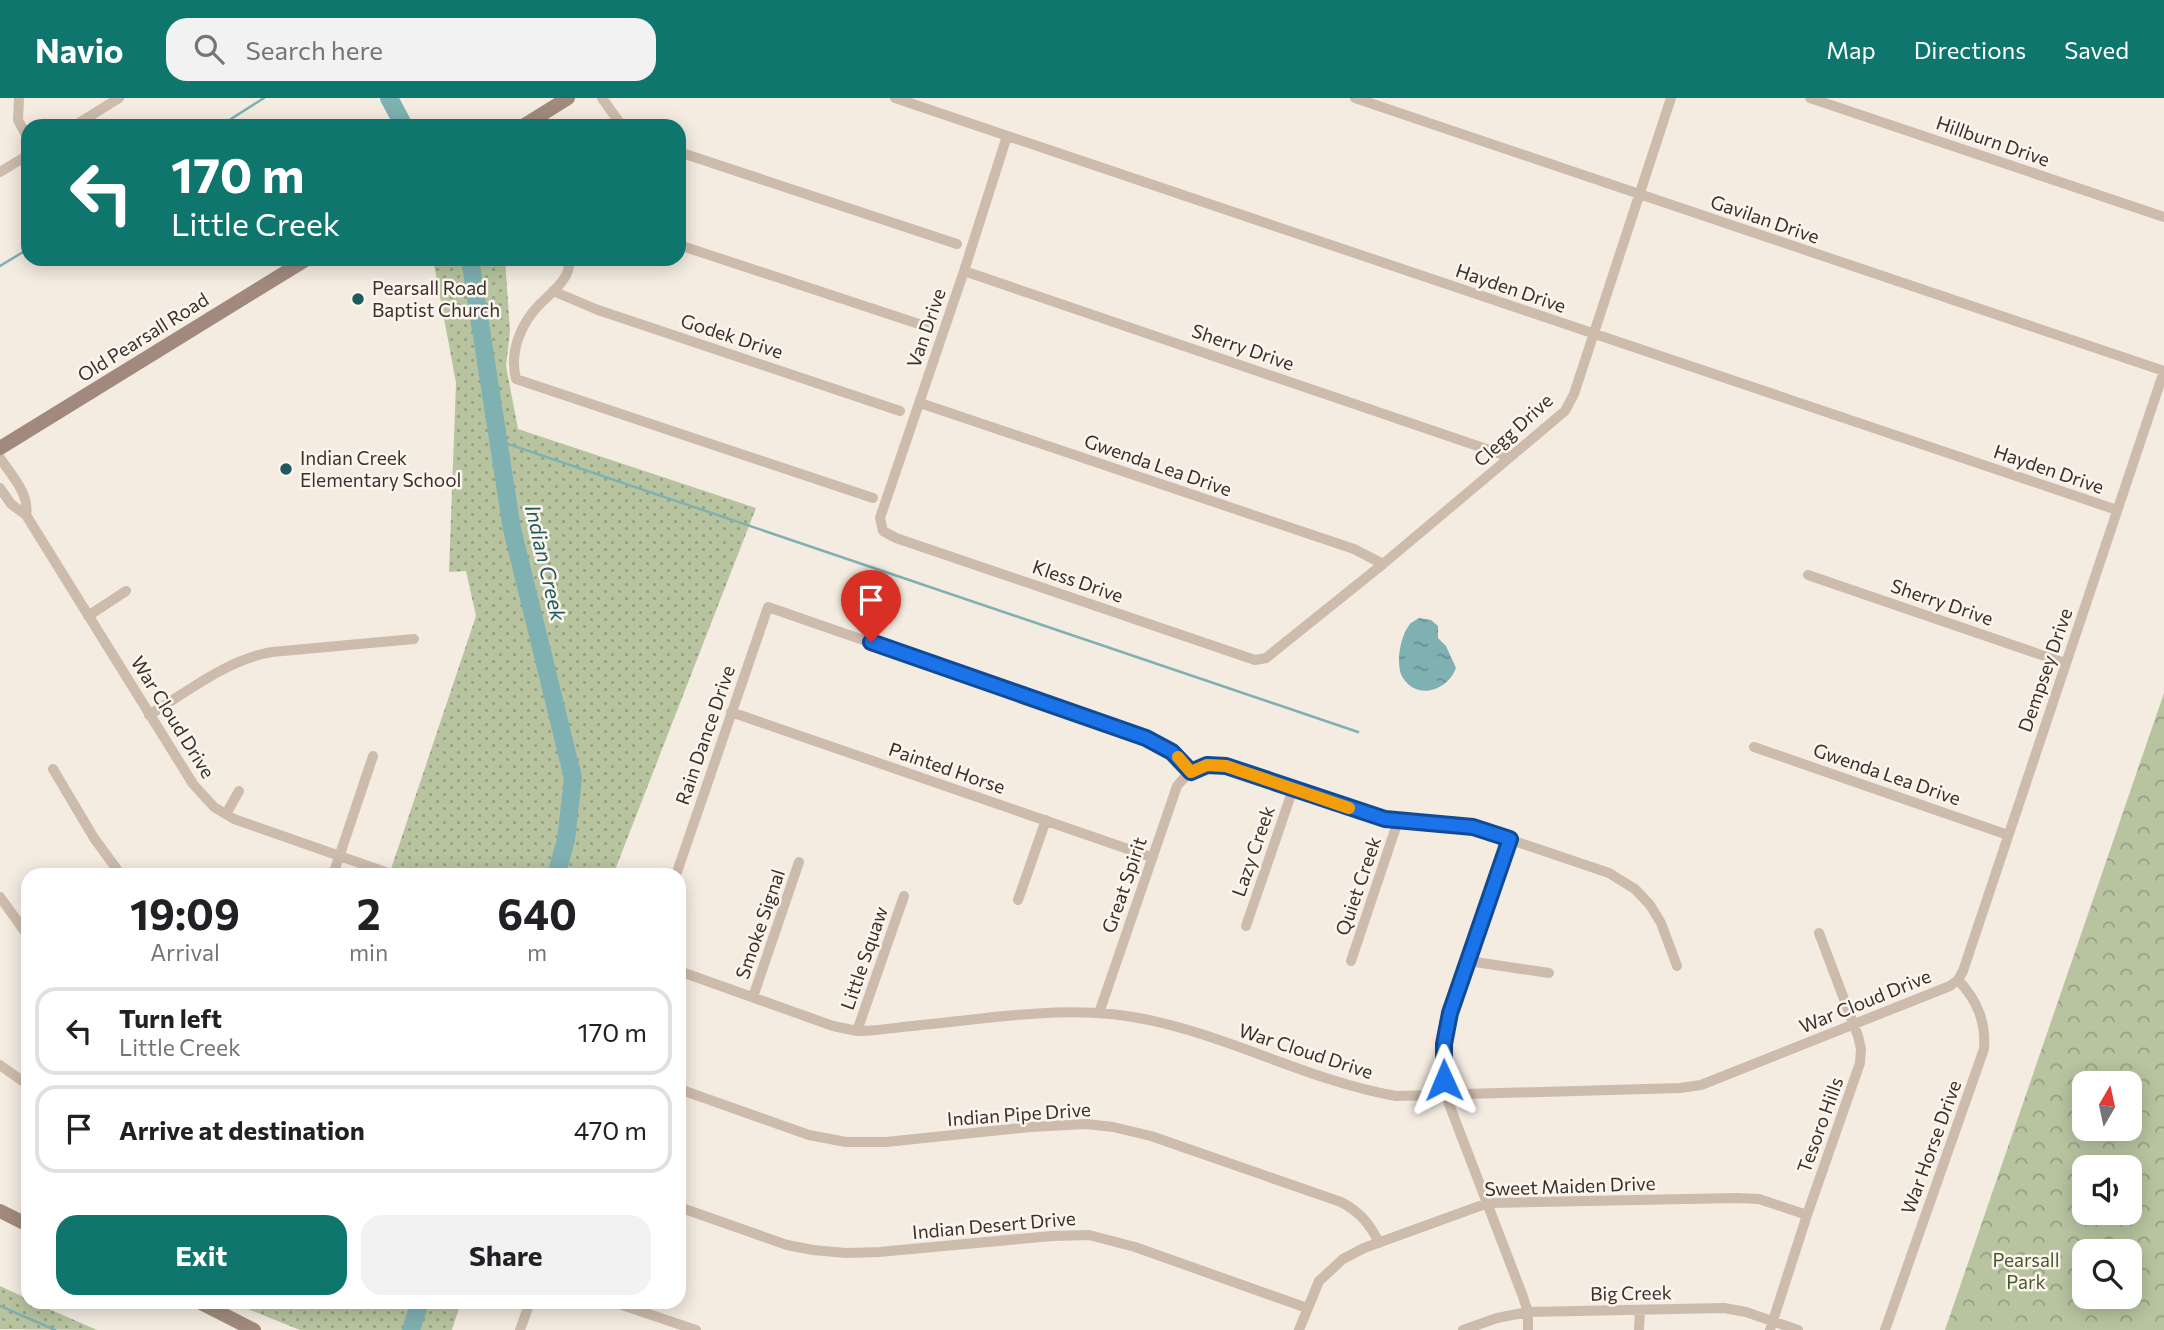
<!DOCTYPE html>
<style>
body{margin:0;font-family:Commissioner,sans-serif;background:#f2f2f2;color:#202124;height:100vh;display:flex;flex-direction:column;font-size:26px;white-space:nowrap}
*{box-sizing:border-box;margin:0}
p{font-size:23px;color:#757577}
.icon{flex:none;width:38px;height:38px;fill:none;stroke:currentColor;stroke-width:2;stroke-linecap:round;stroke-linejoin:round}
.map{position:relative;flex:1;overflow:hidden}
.panel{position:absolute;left:21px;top:770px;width:665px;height:441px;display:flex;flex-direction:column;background:#fff;border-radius:21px;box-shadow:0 4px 18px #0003}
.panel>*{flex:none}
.hud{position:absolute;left:21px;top:21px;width:665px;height:147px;border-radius:21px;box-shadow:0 4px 18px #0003;background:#0f766e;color:#fff;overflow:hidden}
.needle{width:46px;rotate:9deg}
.buttons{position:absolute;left:2072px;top:973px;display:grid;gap:14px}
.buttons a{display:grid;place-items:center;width:70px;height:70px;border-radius:14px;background:#fff;box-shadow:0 4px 18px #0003;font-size:35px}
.pin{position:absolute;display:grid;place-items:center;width:60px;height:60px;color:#fff;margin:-72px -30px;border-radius:50% 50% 50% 0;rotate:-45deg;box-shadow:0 0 7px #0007}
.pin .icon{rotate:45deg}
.me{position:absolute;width:77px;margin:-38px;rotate:359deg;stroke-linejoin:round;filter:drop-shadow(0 0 5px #0008)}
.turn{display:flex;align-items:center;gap:24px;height:147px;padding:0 35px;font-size:32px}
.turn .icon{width:91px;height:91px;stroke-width:2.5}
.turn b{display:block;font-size:49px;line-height:60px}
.eta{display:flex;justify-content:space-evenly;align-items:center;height:119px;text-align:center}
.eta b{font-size:42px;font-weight:700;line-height:49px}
.cta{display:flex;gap:14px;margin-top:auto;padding:14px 35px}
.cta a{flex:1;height:80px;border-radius:21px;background:#0f766e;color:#fff;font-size:28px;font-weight:700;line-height:80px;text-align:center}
.cta a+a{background:#f2f2f2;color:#202124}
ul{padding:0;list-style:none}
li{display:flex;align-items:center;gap:21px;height:88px;margin:0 14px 10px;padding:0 21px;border:4px solid #e0e0e0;border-radius:21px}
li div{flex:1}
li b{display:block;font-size:26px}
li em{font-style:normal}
header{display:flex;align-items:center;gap:42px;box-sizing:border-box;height:98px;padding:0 35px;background:#0f766e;color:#fff}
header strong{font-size:33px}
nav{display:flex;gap:38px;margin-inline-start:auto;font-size:24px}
.search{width:490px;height:63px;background:#f2f2f2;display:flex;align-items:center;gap:18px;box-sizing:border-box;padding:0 24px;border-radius:21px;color:#757577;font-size:26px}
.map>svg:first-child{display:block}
</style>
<header>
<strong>Navio</strong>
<div class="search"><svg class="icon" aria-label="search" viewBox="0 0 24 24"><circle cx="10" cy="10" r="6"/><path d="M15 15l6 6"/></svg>Search here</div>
<nav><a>Map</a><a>Directions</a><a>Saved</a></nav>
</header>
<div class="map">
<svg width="2164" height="1232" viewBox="0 0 2164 1232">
<defs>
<pattern id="grass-dots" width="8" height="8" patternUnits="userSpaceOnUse" patternTransform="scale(1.75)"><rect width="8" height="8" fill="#b8c4a0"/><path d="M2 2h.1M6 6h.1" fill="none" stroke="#97a083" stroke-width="1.8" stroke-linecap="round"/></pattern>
<pattern id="forest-crowns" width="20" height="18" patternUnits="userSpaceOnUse" patternTransform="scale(1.75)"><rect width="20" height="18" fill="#b8c4a0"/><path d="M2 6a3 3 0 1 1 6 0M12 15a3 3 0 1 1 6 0" fill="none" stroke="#97a083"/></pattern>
<pattern id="water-ripples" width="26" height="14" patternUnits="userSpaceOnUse" patternTransform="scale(1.75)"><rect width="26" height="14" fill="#7fb0b2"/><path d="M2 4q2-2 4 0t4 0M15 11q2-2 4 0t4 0" fill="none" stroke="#699091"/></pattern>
</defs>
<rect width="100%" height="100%" fill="#f4ebe1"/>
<path fill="url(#grass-dots)" d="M433 161H505L510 233 506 268 518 331 756 410 613 777H389L476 518 466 473 449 474 456 285Z
M0 1188 28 1201V1204H33L97 1232 0 1231Z
M245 1204H461L452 1232H300L243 1209Z"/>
<path fill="url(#forest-crowns)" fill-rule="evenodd" d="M2164 595V1232H1945ZM2084 985H2130V1031H2084ZM2084 1069H2130V1115H2084ZM2084 1153H2130V1199H2084Z"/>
<path fill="url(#water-ripples)" d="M1419 520 1431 522 1438 528V540L1446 548 1456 570C1448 592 1418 603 1403 580 1395 567 1400 538 1410 526 1410 525 1418 521 1419 520Z"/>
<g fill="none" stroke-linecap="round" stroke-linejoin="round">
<path stroke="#7fb0b2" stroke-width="2.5" d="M220 28 264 0
M0 168 28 151
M499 343 1358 634
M0 1208 55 1232"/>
<path stroke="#7fb0b2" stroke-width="18" d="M389 0 404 28
M470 161 512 431 573 680 566 742 556 777
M411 1232 420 1204"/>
<path stroke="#cdbbac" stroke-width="10" d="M19 0 18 22 28 41
M602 0 622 28
M895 0 2117 412
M1810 0 2164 119
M74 28 119 0
M1007 38 964 173 880 420 883 433 896 440 1255 562 1266 560 1383 466 1565 313 1574 296 1671 0
M679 54 957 146
M0 74 28 57
M679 147 928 229
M570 161C569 166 569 173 566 177 561 188 549 197 540 206 521 225 509 254 516 281L873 400
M964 173 1510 359
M553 193 598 212 900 313
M920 305 1354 451 1383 466
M0 360C11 377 30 396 26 417
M0 390 11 406 26 417 193 686 214 709 234 721 394 777
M1808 477 2065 565
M88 518 126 493
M731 614 1151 759
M149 617C187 594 228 561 272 554L414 541
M1754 649 2008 737
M53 671 94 740 121 777
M226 716 239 693
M1510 741 1450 915 1444 960 1449 1006 1522 1196 1528 1214V1232
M333 777 373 658
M676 777 768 509 1146 640 1172 654 1190 674
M0 799 28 838
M1018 802 1046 722
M1246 828 1293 691
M1351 863 1398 723
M1468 863 1549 875
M679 873 833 928 857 933C878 933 900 929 921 927 984 921 1048 910 1111 916 1210 926 1298 981 1396 998L1680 990 1701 987 1950 888 1958 882 1963 873 2164 273 1355 0
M753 899 799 764
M1099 915 1177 688C1190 671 1205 665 1226 668L1386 721 1473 729 1609 775 1635 791 1650 807 1661 825 1677 868
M857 933 904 798
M0 967 28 987
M679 991 809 1037 846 1044H886L1031 1029 1086 1026 1113 1029 1151 1038 1341 1104C1360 1114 1370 1126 1379 1145
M679 1109 787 1147 813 1152 846 1155 879 1154 1052 1138 1089 1137 1135 1149 1307 1210
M613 1204 696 1232
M520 1232 530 1204
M1299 1232 1319 1183 1343 1161 1364 1150 1488 1105 1737 1100 1759 1101 1807 1117
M1463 1232 1497 1220 1528 1214 1724 1210 1746 1214 1798 1232
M1639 1232 1640 1212
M1770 1232 1807 1117 1860 965 1861 951 1858 938 1819 835
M1885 1232 1984 951C1986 923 1977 902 1958 882"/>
<path stroke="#a18a7d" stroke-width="14" d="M523 28 568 0
M0 350 307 161
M0 1113 28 1127
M199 1204 254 1232"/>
</g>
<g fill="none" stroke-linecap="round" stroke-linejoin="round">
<defs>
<path id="route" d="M871 544 1146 640 1172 654 1191 674 1207 667 1226 668 1385 721 1473 729 1510 741 1450 915 1444 946V982"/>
</defs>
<use href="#route" stroke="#114b97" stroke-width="18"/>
<use href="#route" stroke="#1a73e8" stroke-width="12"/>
<path stroke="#f59e0b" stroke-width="12" d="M1178 659 1191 674 1207 667 1226 668 1349 710"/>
</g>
<g fill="#1f5a5e" stroke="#fbf5ee" stroke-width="2.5">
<circle cx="358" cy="201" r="7"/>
<circle cx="286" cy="371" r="7"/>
</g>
<g text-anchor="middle" stroke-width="5" stroke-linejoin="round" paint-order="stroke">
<g font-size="19" fill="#3b302b" stroke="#fbf5ee">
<text transform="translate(1993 43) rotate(19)" y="7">Hillburn Drive</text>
<text transform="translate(1765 121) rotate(19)" y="7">Gavilan Drive</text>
<text transform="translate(1511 190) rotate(19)" y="7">Hayden Drive</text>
<text transform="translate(926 230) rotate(-71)" y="7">Van Drive</text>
<text transform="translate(732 238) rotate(18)" y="7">Godek Drive</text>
<text transform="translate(143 239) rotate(-32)" y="7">Old Pearsall Road</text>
<text transform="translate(1243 249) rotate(19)" y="7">Sherry Drive</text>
<text transform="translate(1513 332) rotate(-42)" y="7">Clegg Drive</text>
<text transform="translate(1158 367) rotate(19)" y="7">Gwenda Lea Drive</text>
<text transform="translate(2049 371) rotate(19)" y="7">Hayden Drive</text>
<text transform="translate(1078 483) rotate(19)" y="7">Kless Drive</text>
<text transform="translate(1942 504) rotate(19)" y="7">Sherry Drive</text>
<text transform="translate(2045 572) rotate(-71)" y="7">Dempsey Drive</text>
<text transform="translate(173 619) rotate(58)" y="7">War Cloud Drive</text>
<text transform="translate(705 637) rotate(-71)" y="7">Rain Dance Drive</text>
<text transform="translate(947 670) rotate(19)" y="7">Painted Horse</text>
<text transform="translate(1887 676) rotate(19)" y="7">Gwenda Lea Drive</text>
<text transform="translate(1253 753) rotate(-71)" y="7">Lazy Creek</text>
<text transform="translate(1124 787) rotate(-71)" y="7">Great Spirit</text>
<text transform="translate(1358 788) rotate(-71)" y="7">Quiet Creek</text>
<text transform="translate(760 826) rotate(-71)" y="7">Smoke Signal</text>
<text transform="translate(864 860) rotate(-71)" y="7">Little Squaw</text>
<text transform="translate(1865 903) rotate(-22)" y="7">War Cloud Drive</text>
<text transform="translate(1306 953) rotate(18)" y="7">War Cloud Drive</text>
<text transform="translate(1019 1016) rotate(-4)" y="7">Indian Pipe Drive</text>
<text transform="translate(1820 1027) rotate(-70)" y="7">Tesoro Hills</text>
<text transform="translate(1931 1049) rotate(-70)" y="7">War Horse Drive</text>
<text transform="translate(1570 1088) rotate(-2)" y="7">Sweet Maiden Drive</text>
<text transform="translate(994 1127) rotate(-5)" y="7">Indian Desert Drive</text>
<text transform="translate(1631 1195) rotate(-1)" y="7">Big Creek</text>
</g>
<g font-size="19" fill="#3b302b" stroke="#fbf5ee" text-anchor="start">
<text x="372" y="197">Pearsall Road<tspan x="372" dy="22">Baptist Church</tspan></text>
<text x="300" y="367">Indian Creek<tspan x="300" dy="22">Elementary School</tspan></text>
</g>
<g font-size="19" fill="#4a5a2e" stroke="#fbf5ee">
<text x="2026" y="1169">Pearsall<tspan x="2026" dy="22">Park</tspan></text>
</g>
<g font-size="21" font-style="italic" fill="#1f5a5e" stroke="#fbf5ee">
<text transform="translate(545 465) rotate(77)" y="7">Indian Creek</text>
</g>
</g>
</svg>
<div class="buttons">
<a><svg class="needle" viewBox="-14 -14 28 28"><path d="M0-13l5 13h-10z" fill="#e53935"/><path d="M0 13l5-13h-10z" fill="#757577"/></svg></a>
<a><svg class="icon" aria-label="sound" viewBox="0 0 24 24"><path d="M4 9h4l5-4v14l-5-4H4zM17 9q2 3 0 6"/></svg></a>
<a><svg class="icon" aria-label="search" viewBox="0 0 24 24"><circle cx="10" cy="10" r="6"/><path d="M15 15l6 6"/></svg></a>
</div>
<div class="pin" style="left:871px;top:544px;background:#d93025"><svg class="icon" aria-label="arrive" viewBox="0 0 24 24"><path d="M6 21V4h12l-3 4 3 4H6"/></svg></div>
<svg class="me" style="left:1444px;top:982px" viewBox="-20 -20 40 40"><path d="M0-17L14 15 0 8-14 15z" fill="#1a73e8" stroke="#fff" stroke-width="4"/></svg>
<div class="hud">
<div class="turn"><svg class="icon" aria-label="left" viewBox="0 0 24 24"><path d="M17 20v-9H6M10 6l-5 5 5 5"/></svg><div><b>170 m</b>Little Creek</div></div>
</div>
<section class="panel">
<div class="eta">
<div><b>19:09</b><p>Arrival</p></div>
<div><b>2</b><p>min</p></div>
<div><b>640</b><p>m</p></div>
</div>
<ul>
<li><svg class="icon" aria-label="left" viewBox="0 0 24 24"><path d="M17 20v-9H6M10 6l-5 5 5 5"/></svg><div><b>Turn left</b><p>Little Creek</p></div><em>170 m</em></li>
<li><svg class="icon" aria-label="arrive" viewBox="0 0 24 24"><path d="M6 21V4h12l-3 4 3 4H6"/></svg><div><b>Arrive at destination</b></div><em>470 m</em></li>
</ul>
<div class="cta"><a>Exit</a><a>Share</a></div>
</section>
</div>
